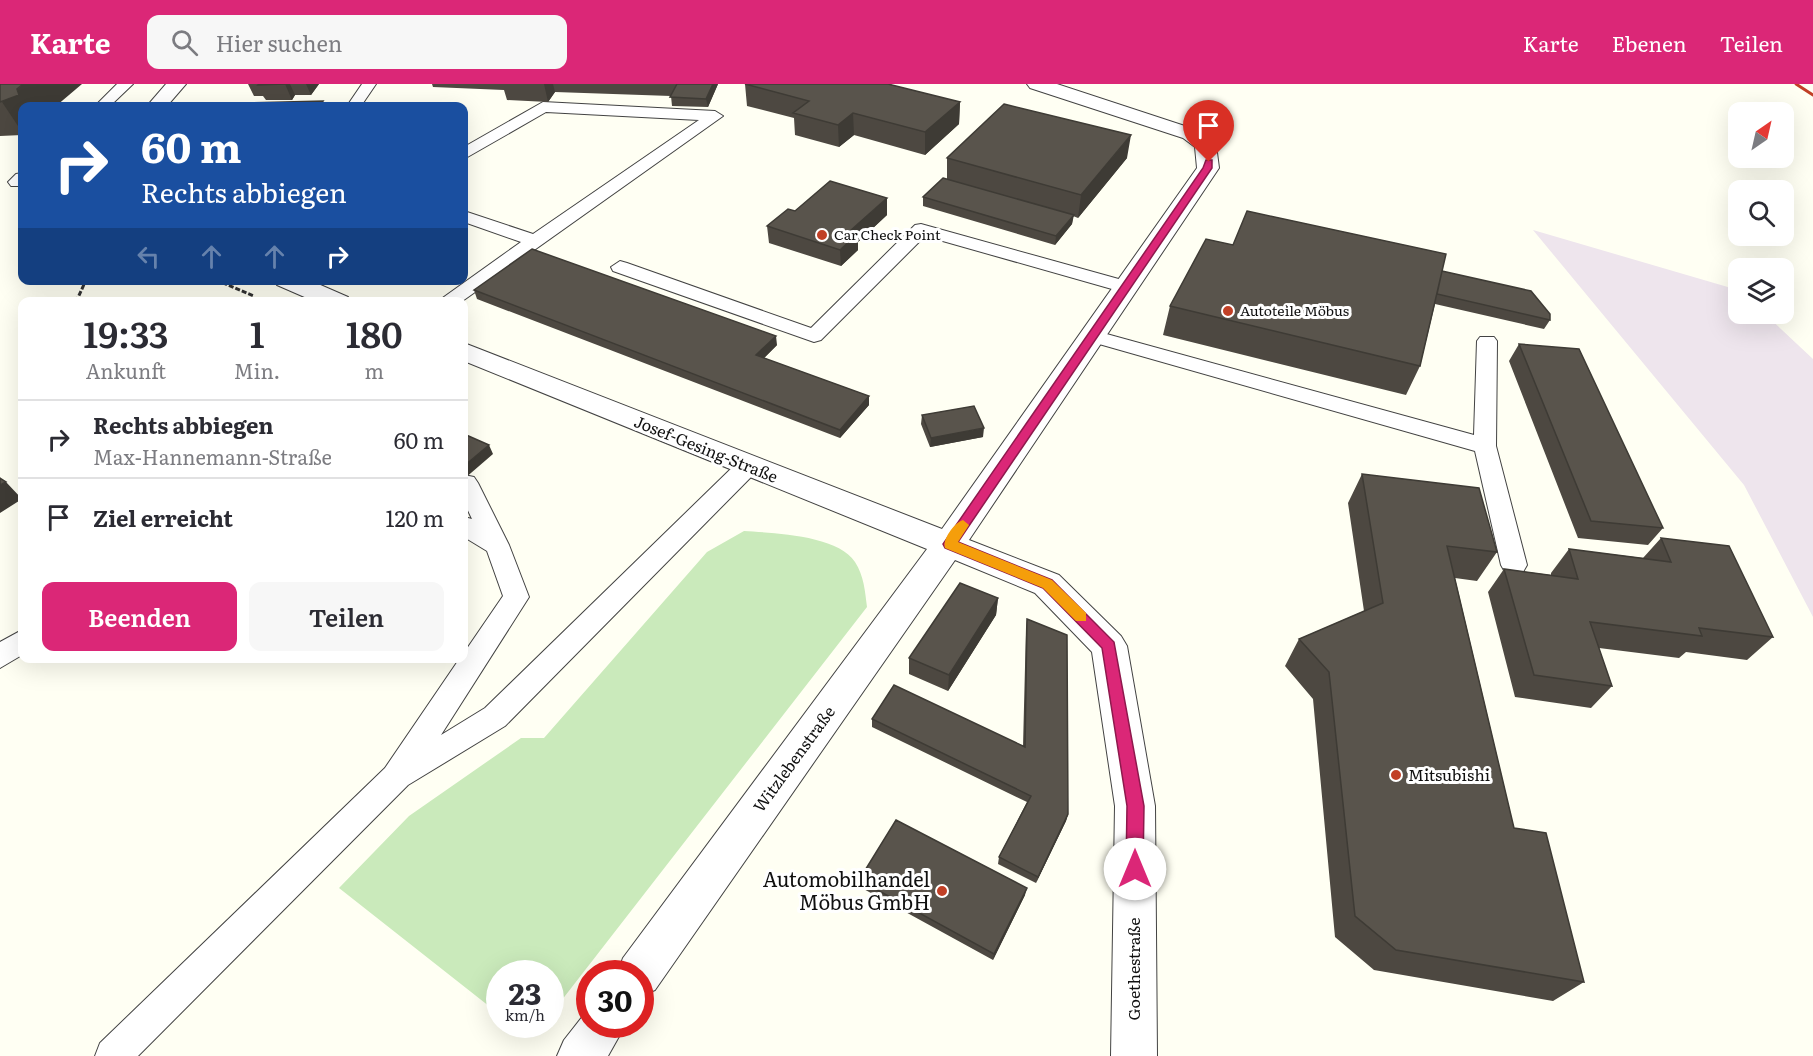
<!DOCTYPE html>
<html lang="de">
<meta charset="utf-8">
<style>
body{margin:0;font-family:Literata,serif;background:#f7f7f7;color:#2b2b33;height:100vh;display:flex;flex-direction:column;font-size:22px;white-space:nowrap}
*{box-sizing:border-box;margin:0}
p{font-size:20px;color:#7c7c81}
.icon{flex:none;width:33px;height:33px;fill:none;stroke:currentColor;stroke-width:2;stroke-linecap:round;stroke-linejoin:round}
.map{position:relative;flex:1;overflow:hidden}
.side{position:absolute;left:18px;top:213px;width:450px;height:366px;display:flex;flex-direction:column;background:#fff;border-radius:12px;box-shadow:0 6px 24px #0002}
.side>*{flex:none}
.guide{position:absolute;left:18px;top:18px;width:450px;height:183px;border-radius:12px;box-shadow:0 6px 24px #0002;background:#1a4fa0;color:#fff;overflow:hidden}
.needle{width:39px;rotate:34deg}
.tools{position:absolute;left:1728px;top:18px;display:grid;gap:12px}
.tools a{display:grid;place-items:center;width:66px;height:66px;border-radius:12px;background:#fff;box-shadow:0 6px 24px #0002;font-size:30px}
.speed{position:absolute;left:486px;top:876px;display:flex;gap:12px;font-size:30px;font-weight:700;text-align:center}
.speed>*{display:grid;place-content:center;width:78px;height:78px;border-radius:50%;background:#fff;box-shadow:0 6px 24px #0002;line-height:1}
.speed small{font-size:15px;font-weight:400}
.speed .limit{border:9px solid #d22;background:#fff;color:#111}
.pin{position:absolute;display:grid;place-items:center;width:51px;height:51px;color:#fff;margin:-62px -26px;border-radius:50% 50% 50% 0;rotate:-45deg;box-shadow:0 0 6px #0007}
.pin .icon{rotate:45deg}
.me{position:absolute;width:66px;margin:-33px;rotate:0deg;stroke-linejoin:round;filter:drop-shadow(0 0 4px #0008)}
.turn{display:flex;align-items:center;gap:21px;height:126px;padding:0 24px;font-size:27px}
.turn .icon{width:78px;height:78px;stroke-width:2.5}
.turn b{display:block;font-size:42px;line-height:51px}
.lanes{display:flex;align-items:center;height:57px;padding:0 24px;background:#0003;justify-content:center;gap:30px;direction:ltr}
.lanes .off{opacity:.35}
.eta{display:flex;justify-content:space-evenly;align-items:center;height:102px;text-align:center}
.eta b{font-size:36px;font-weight:600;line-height:42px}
.cta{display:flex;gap:12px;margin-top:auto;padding:12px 24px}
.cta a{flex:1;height:69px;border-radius:12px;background:#db2777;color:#fff;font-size:24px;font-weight:600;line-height:69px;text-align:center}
.cta a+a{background:#f7f7f7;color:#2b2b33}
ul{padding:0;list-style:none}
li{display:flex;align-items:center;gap:18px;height:78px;padding:0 24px;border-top:2px solid #e1e1e2}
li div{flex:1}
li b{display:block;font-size:22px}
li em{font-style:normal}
header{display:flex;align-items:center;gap:36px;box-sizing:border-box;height:84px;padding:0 30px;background:#db2777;color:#fff}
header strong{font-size:28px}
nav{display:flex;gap:33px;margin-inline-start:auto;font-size:21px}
.search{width:420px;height:54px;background:#f7f7f7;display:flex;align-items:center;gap:15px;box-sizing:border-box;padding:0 21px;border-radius:12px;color:#7c7c81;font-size:22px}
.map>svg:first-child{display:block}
</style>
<header>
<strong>Karte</strong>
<div class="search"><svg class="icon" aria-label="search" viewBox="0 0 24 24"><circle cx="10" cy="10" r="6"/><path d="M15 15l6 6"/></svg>Hier suchen</div>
<nav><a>Karte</a><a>Ebenen</a><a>Teilen</a></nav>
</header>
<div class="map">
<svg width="1813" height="972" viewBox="0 0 1813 972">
<rect width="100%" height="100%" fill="#fffff3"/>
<path fill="#eee5ed" d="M1533 146 1738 206V230H1765L1813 275V533L1744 401Z"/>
<path fill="#caeabb" d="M744 447C773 449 838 451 855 478 864 492 865 507 867 523L551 930 550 890H500L499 930 339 804 409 732 521 654H544L707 468Z"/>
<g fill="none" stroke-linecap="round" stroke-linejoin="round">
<defs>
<path id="service" d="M117 0H133L110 22H95Z
M362 0H376L361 22H347Z
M543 18 715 27 723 32 461 218H437L521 158 464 138V127L533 150 699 36 546 28 464 75V63Z
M22 89V102H11L8 98 16 90Z
M921 140 1133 199 1136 203 1126 209 925 152 821 256 814 258 613 187 611 183 620 177 627 179 811 244 915 141Z
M1092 246 1474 351 1477 257 1480 253H1494L1497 257 1496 362 1527 481 1523 488 1514 491 1505 488 1501 481 1475 367 1085 256 1082 252 1085 248Z
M748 374 756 376 760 382 756 388 505 642 408 701 138 972H95L100 959 385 684 460 574H464V569L503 512 487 467 464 453V433L472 435 464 418V391L474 393 478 399 509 461 529 513 441 651 485 624 740 376Z
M22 546V571L0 584V558Z"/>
<path id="minor" d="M166 0H186L167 22H147Z
M1027 0H1057L1197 46 1216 61 1219 84 969 456 1059 491 1121 552 1127 562 1155 722 1157 972H1111L1115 722 1092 568 1035 509 955 476 655 906 640 912V890H617L623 874 927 465 464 277V259L942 445 1197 84 1195 63 1183 54 1030 4Z
M274 196H309L348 213 351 218H316L277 201Z
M590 923V940H626L608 972H557L564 956Z"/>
</defs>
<use href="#service" stroke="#434343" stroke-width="2"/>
<use href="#minor" stroke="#434343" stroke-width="2"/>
<path stroke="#323232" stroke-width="3" stroke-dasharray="5 2" stroke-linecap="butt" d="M216 196 254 212
M76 218 86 196"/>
<use href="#service" fill="#fff" fill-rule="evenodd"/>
<use href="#minor" fill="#fff" fill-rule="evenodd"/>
<path stroke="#c14026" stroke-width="3" d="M1796 0 1813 11"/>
</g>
<path fill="#4d4841" d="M0 0 22 22V51L0 52Z
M248 0H319L311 11H295L292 16H266L263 12H254Z
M432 0H718L708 23 672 22 671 12 555 8 548 18 507 16 504 6 433 3Z
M745 0 960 18 959 40 925 71 854 51 839 63 795 51 794 34 747 22Z
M947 74H1127L1078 134 1073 132 1072 140 1055 161 923 122V113L947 95Z
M795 127 887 131 858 158V166L841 182 769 159 767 142Z
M1233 161 1442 187 1550 236 1544 245 1435 220 1420 282 1406 311 1163 251 1170 222Z
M474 206 777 261 764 274 869 321 840 354 477 215Z
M1519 260 1663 444 1648 461 1578 454 1509 277Z
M922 331 983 353 930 363 921 340Z
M1362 390 1497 468 1477 497 1455 494 1514 744 1584 898 1553 917 1374 886 1335 853 1313 615 1285 582 1299 555 1364 527 1348 419Z
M1661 454 1773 553 1747 576 1686 568 1679 574 1599 564 1612 602 1591 624 1515 613 1488 508 1504 485 1551 491V489L1569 465 1643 474Z
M998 514 996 531 948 607 909 590V574Z
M1027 535 1068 730 1066 737 1036 799 998 780 999 773 1027 718 872 643V635L1023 662 1026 543Z
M859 796 1025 811 993 876 860 803Z"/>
<path fill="#3e3b35" d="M23 0H82L56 22H22V48L2 18Z
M285 0H290L295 11 292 16Z
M306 0H319L311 11Z
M544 0H553L555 8 548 18Z
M713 0H718L708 23 706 15Z
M323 17 325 22H319Z
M960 18 959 40 925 71V48Z
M853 29 854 51 839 63 838 41Z
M1131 51 1127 74 1078 134 1081 111Z
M887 114V131L858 158V166L841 182 840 166 850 147Z
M1074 131 1072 140 1055 161 1056 152Z
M776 252 777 261 758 280 756 271Z
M869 312V321L840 354V346Z
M984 344 983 353 930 363 931 354Z
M489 361 493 370 464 395V382Z
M6 398 22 415 0 429V401Z
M998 514 996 531 948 607 949 591Z
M1068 730 1066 737 1036 799 1038 793Z
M1027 804 1025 811 993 876 994 870Z"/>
<path fill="#59544c" stroke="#3e3b35" stroke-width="1.5" d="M0 0H23L17 5 19 11 0 18Z
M259 0H285L258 1Z
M677 0H713L706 15 670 13Z
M745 0H888L960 18 925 48 853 29 838 41 793 29 809 17Z
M323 17 319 22H239L242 19Z
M1004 20 1131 51 1081 111 947 74Z
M943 94 1074 131 1056 152 923 113Z
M830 97 887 114 850 147 857 150 840 166 767 142 788 125 795 127Z
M1247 127 1446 170 1420 282 1170 222 1206 155 1233 161Z
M532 165 776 252 756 271 869 312 840 346 474 206Z
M1442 187 1531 207 1550 230V236L1437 210Z
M1519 260 1579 265 1663 444 1591 437Z
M974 322 984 344 931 354 922 331Z
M464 350 489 361 464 382Z
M1362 390 1479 404 1497 468 1447 462 1514 744 1546 749 1584 898 1396 866 1355 832 1329 588 1299 555 1383 519Z
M0 394 6 398 0 401Z
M1661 454 1729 462 1773 553 1699 544 1702 552 1590 538 1612 602 1534 591 1504 485 1578 495 1569 465 1671 478Z
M960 499 998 514 949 591 909 574Z
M1027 535 1067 551 1068 730 1038 793 999 773 1031 712 872 635 894 601 1025 663Z
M896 736 1027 804 994 870 859 796Z"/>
<path fill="#db2777" stroke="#8e194d" stroke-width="1.5" d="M1206 76H1212V84L958 458 1052 496 1114 558 1144 722 1143 785 1141 791 1135 793 1129 791 1126 785 1127 722 1102 564 1043 504 945 464 943 460 1203 84Z"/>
<path fill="#f59e0b" d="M963 436 969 441 958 458 1052 496 1086 529V537H1076L1043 504 945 464C942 456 954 439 963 436Z"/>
<g fill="#c14026" stroke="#fff" stroke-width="2">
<circle cx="822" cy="151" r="6"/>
<circle cx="1228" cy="227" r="6"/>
<circle cx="1396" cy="691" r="6"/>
<circle cx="942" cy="807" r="6"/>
</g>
<g text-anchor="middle" stroke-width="6" stroke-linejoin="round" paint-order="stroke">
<g font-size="14" fill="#101010" stroke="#fff" text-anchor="start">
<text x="834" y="156">Car Check Point</text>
<text x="1240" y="232">Autoteile Möbus</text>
</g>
<g font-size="16" fill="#101010" stroke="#fff">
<text transform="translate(706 365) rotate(22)" y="6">Josef-Gesing-Straße</text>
<text transform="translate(794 675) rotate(-54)" y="6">Witzlebenstraße</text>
<text transform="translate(1134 885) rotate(-90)" y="6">Goethestraße</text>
</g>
<g font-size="16" fill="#101010" stroke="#fff" text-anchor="start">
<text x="1408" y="697">Mitsubishi</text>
</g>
<g font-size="20" fill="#101010" stroke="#fff" text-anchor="end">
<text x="930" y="803">Automobilhandel<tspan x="930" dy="23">Möbus GmbH</tspan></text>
</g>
</g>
</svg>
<div class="tools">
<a><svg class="needle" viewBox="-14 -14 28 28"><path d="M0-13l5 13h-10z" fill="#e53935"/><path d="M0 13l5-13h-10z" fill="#7c7c81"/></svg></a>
<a><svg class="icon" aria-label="search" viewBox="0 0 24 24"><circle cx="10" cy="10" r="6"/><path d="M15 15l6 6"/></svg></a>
<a><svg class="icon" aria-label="layers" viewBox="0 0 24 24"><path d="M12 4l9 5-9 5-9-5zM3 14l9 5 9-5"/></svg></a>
</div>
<div class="speed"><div>23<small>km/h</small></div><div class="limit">30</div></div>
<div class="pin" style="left:1209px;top:78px;background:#d93025"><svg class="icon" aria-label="arrive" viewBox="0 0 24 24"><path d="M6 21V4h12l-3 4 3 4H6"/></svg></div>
<svg class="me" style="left:1135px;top:785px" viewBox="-20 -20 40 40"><circle r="19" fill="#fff"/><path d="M0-13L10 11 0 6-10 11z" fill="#db2777"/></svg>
<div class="guide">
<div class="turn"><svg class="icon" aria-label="right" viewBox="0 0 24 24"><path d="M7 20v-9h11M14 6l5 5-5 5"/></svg><div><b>60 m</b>Rechts abbiegen</div></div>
<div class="lanes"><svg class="icon off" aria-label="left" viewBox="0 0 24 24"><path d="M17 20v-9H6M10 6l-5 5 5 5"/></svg><svg class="icon off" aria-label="ahead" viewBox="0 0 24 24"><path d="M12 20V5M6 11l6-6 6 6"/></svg><svg class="icon off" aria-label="ahead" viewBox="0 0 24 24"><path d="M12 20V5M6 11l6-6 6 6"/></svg><svg class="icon" aria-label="right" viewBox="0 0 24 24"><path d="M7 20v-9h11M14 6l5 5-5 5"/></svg></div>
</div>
<section class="side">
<div class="eta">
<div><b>19:33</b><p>Ankunft</p></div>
<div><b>1</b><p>Min.</p></div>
<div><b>180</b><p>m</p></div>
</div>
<ul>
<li><svg class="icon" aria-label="right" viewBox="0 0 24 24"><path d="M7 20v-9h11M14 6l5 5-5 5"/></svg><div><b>Rechts abbiegen</b><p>Max-Hannemann-Straße</p></div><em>60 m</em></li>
<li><svg class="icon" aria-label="arrive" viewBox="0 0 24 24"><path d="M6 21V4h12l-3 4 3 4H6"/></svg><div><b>Ziel erreicht</b></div><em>120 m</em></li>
</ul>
<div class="cta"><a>Beenden</a><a>Teilen</a></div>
</section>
</div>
